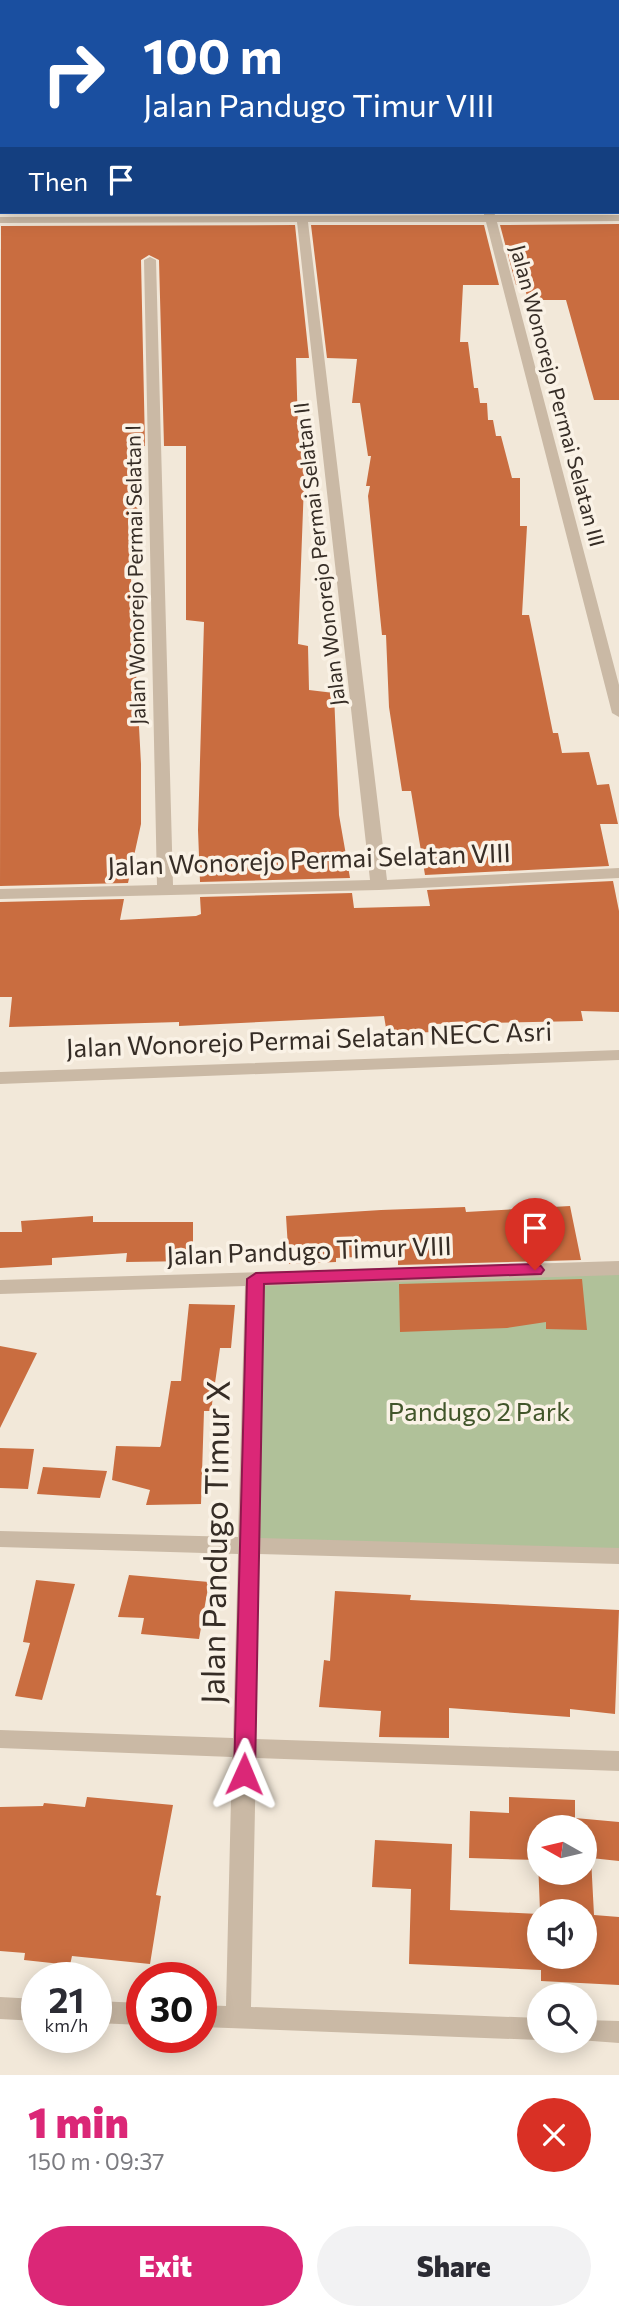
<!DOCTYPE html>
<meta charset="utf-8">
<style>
body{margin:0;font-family:Commissioner,sans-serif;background:#f2f2f3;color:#2b2b33;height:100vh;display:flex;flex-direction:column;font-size:26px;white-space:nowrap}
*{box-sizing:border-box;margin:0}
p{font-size:23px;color:#7c7c81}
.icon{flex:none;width:38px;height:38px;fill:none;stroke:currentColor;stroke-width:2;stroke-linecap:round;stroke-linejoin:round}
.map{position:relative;height:2075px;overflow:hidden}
.sheet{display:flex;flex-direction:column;background:#fff;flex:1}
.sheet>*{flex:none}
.banner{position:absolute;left:0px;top:0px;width:620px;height:214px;box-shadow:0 4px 18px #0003;background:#1a4fa0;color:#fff;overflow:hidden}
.needle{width:46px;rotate:278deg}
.fabs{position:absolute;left:527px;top:1815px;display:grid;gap:14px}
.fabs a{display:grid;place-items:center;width:70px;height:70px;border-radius:50%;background:#fff;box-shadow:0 4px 18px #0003;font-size:35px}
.speed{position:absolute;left:21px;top:1962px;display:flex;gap:14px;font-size:35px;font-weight:700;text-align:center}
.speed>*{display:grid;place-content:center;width:91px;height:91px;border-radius:50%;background:#fff;box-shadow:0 4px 18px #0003;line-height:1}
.speed small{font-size:18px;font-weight:400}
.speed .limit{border:10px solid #d22;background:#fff;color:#111}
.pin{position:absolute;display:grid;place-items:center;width:60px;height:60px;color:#fff;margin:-72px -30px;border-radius:50% 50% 50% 0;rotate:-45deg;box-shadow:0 0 7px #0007}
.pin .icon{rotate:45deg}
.me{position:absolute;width:77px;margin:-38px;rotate:1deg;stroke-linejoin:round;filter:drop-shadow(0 0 5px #0008)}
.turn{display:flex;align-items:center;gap:24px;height:147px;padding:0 28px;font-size:32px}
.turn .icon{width:91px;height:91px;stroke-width:2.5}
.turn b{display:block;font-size:49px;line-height:60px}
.then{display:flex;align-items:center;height:66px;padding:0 28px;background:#0003;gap:14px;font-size:26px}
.round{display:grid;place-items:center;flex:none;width:74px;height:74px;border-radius:37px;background:#f2f2f3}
.headline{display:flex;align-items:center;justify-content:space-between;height:119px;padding:0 28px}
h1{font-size:42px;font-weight:800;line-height:52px;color:#db2777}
.button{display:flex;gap:14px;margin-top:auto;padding:14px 28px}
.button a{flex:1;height:80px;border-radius:42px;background:#db2777;color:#fff;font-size:28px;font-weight:800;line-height:80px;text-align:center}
.button a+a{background:#f2f2f3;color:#2b2b33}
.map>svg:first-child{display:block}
</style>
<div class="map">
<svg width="619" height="2075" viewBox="0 0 619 2075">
<rect width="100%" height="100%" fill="#f2e8d9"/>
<path fill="#b0c199" d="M619 1268V1555L249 1545 255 1279Z"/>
<path fill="#c96d40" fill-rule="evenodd" d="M4 212H481L3 214Z
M619 224V400H594L566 300H528L524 285H516L500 225Z
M295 225 309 358H296L298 430H306L298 644 308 646 309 690 334 693 339 815 350 878 200 882 198 830 204 622 186 620V446H164L159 260 149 255 141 260 145 446 130 447 139 522H128L141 764V824L128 883 0 886 1 226Z
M311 225H484L499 285H463L460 342H468L474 388H478L480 403H487L488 420H493L496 436H501L512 478H520V526H527L522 615H529L553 733H558L562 753 589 752 597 785 609 784 618 824H600L609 866 425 875 411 791H402L389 707 386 635H382L368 496 370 486H366L371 456H368L360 403H352L357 359 327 358Z
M613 881 619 911V1012L581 1011 583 1021 431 1024 433 1032 387 1034 384 1016 179 1026V1022L9 1027 12 997H0V902L124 899 120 920 196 916 201 914 200 897 352 893 354 908 430 906 427 890Z
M570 1206 581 1260 398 1265V1255L336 1258V1262L289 1264 286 1216 381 1210 465 1207 466 1212Z
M93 1216V1222H193V1261L126 1262 127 1253 52 1258V1265L0 1268V1232H22L21 1221Z
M582 1279 587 1330 546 1329V1322L507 1328 400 1332 399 1284Z
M189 1304 235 1305 231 1348H220L211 1411H204L201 1504 146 1505 150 1490 112 1480 116 1446 160 1447 161 1445 171 1381H181Z
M0 1346 37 1353 0 1428Z
M0 1448 34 1449 28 1489 0 1488Z
M43 1467 107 1471 100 1498 37 1494Z
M129 1575 209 1582 199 1639 141 1634 144 1618 118 1617Z
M36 1580 75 1584 42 1700 15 1696 30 1643 23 1642Z
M335 1591 411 1595 410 1600 619 1610 615 1714 570 1709V1717L449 1708V1738L379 1737 381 1711 319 1707 324 1660 330 1661Z
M87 1797 173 1805 156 1895 161 1896 150 1964 72 1956 70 1965 24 1960 25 1953 0 1951V1807L43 1806 44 1803 85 1807Z
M509 1797 575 1800V1818L619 1822V1861L591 1858 594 1915 619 1917V1985L541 1981V1970L409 1964 411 1889 372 1887 375 1840 452 1844 450 1910 539 1914V1956H584V1911H540L538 1860 469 1858 470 1811 509 1813ZM539 1827H584V1872H539Z"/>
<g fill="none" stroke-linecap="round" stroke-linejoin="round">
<path fill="#cab9a5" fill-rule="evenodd" d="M0 0H5V1L0 4Z
M151 0H161V2H151Z
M268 0H278V2H268Z
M388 0H398V2H388Z
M505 0H515V2H505Z
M618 89H619V95H618Z
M0 95H2V101H0Z
M618 139H619V145H618Z
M0 143H2V149H0Z
M484 212H494L495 215H619V221L497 222 619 685V717L612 713 486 222H308L387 880 619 868V878L379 890 0 899V889L157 885 144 260 150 257 156 260 173 885 370 880 297 222 0 223V217L484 215Z
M619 1050V1060L0 1084V1072Z
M619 1261V1275L265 1286 260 1538 619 1548V1564L259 1554 256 1739 619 1751V1771L256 1758 251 2007 539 2018V2040L201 2027V2005L226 2006 232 1757 0 1748V1730L233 1738 238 1554 0 1547V1531L238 1537 245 1286 0 1294V1280Z
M0 1997 37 1999V2021L0 2019Z
M96 2001 142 2003V2025L96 2023Z
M584 2020 619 2021V2043L579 2040H584Z"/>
</g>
<path fill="#db2777" stroke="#8e194d" stroke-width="2" d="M535 1264 541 1266 544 1270 541 1274 264 1284 255 1774 252 1780 244 1783 237 1780 234 1774 247 1279 256 1273Z"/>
<g text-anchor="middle" stroke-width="7" stroke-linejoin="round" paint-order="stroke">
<g font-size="21" fill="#362d26" stroke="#faf2e6">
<text transform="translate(557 396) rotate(75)" y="7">Jalan Wonorejo Permai Selatan III</text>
<text transform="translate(320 554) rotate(-97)" y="7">Jalan Wonorejo Permai Selatan II</text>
<text transform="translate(136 575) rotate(-91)" y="7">Jalan Wonorejo Permai Selatan I</text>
</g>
<g font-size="26" fill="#362d26" stroke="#faf2e6">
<text transform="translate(309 860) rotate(-2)" y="9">Jalan Wonorejo Permai Selatan VIII</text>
<text transform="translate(309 1040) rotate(-2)" y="9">Jalan Wonorejo Permai Selatan NECC Asri</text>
<text transform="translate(309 1251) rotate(-2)" y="9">Jalan Pandugo Timur VIII</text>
</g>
<g font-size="26" fill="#41552a" stroke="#faf2e6">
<text x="479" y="1421">Pandugo 2 Park</text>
</g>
<g font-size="32" fill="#362d26" stroke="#faf2e6">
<text transform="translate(216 1542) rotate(-89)" y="11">Jalan Pandugo Timur X</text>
</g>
</g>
</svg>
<div class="fabs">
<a><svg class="needle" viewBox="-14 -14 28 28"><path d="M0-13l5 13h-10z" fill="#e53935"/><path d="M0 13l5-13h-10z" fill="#7c7c81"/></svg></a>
<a><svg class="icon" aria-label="sound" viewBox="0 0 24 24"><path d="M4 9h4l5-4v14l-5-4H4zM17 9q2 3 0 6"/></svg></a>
<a><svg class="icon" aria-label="search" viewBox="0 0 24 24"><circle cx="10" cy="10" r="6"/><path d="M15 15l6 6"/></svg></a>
</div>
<div class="speed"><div>21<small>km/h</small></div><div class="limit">30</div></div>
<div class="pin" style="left:535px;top:1270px;background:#d93025"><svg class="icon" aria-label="arrive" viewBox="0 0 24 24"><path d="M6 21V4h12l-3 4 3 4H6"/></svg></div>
<svg class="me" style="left:244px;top:1774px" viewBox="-20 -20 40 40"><path d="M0-17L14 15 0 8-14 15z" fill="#db2777" stroke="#fff" stroke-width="4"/></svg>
<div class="banner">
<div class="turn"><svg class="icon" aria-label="right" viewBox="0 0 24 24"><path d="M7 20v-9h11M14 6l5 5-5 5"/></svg><div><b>100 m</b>Jalan Pandugo Timur VIII</div></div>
<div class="then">Then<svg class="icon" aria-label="arrive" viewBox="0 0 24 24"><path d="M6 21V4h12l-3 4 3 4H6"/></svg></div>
</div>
</div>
<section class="sheet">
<div class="headline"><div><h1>1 min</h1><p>150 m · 09:37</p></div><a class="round" style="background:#d93025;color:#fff"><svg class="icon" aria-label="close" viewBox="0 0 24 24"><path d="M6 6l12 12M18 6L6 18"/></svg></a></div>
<div class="button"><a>Exit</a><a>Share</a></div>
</section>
